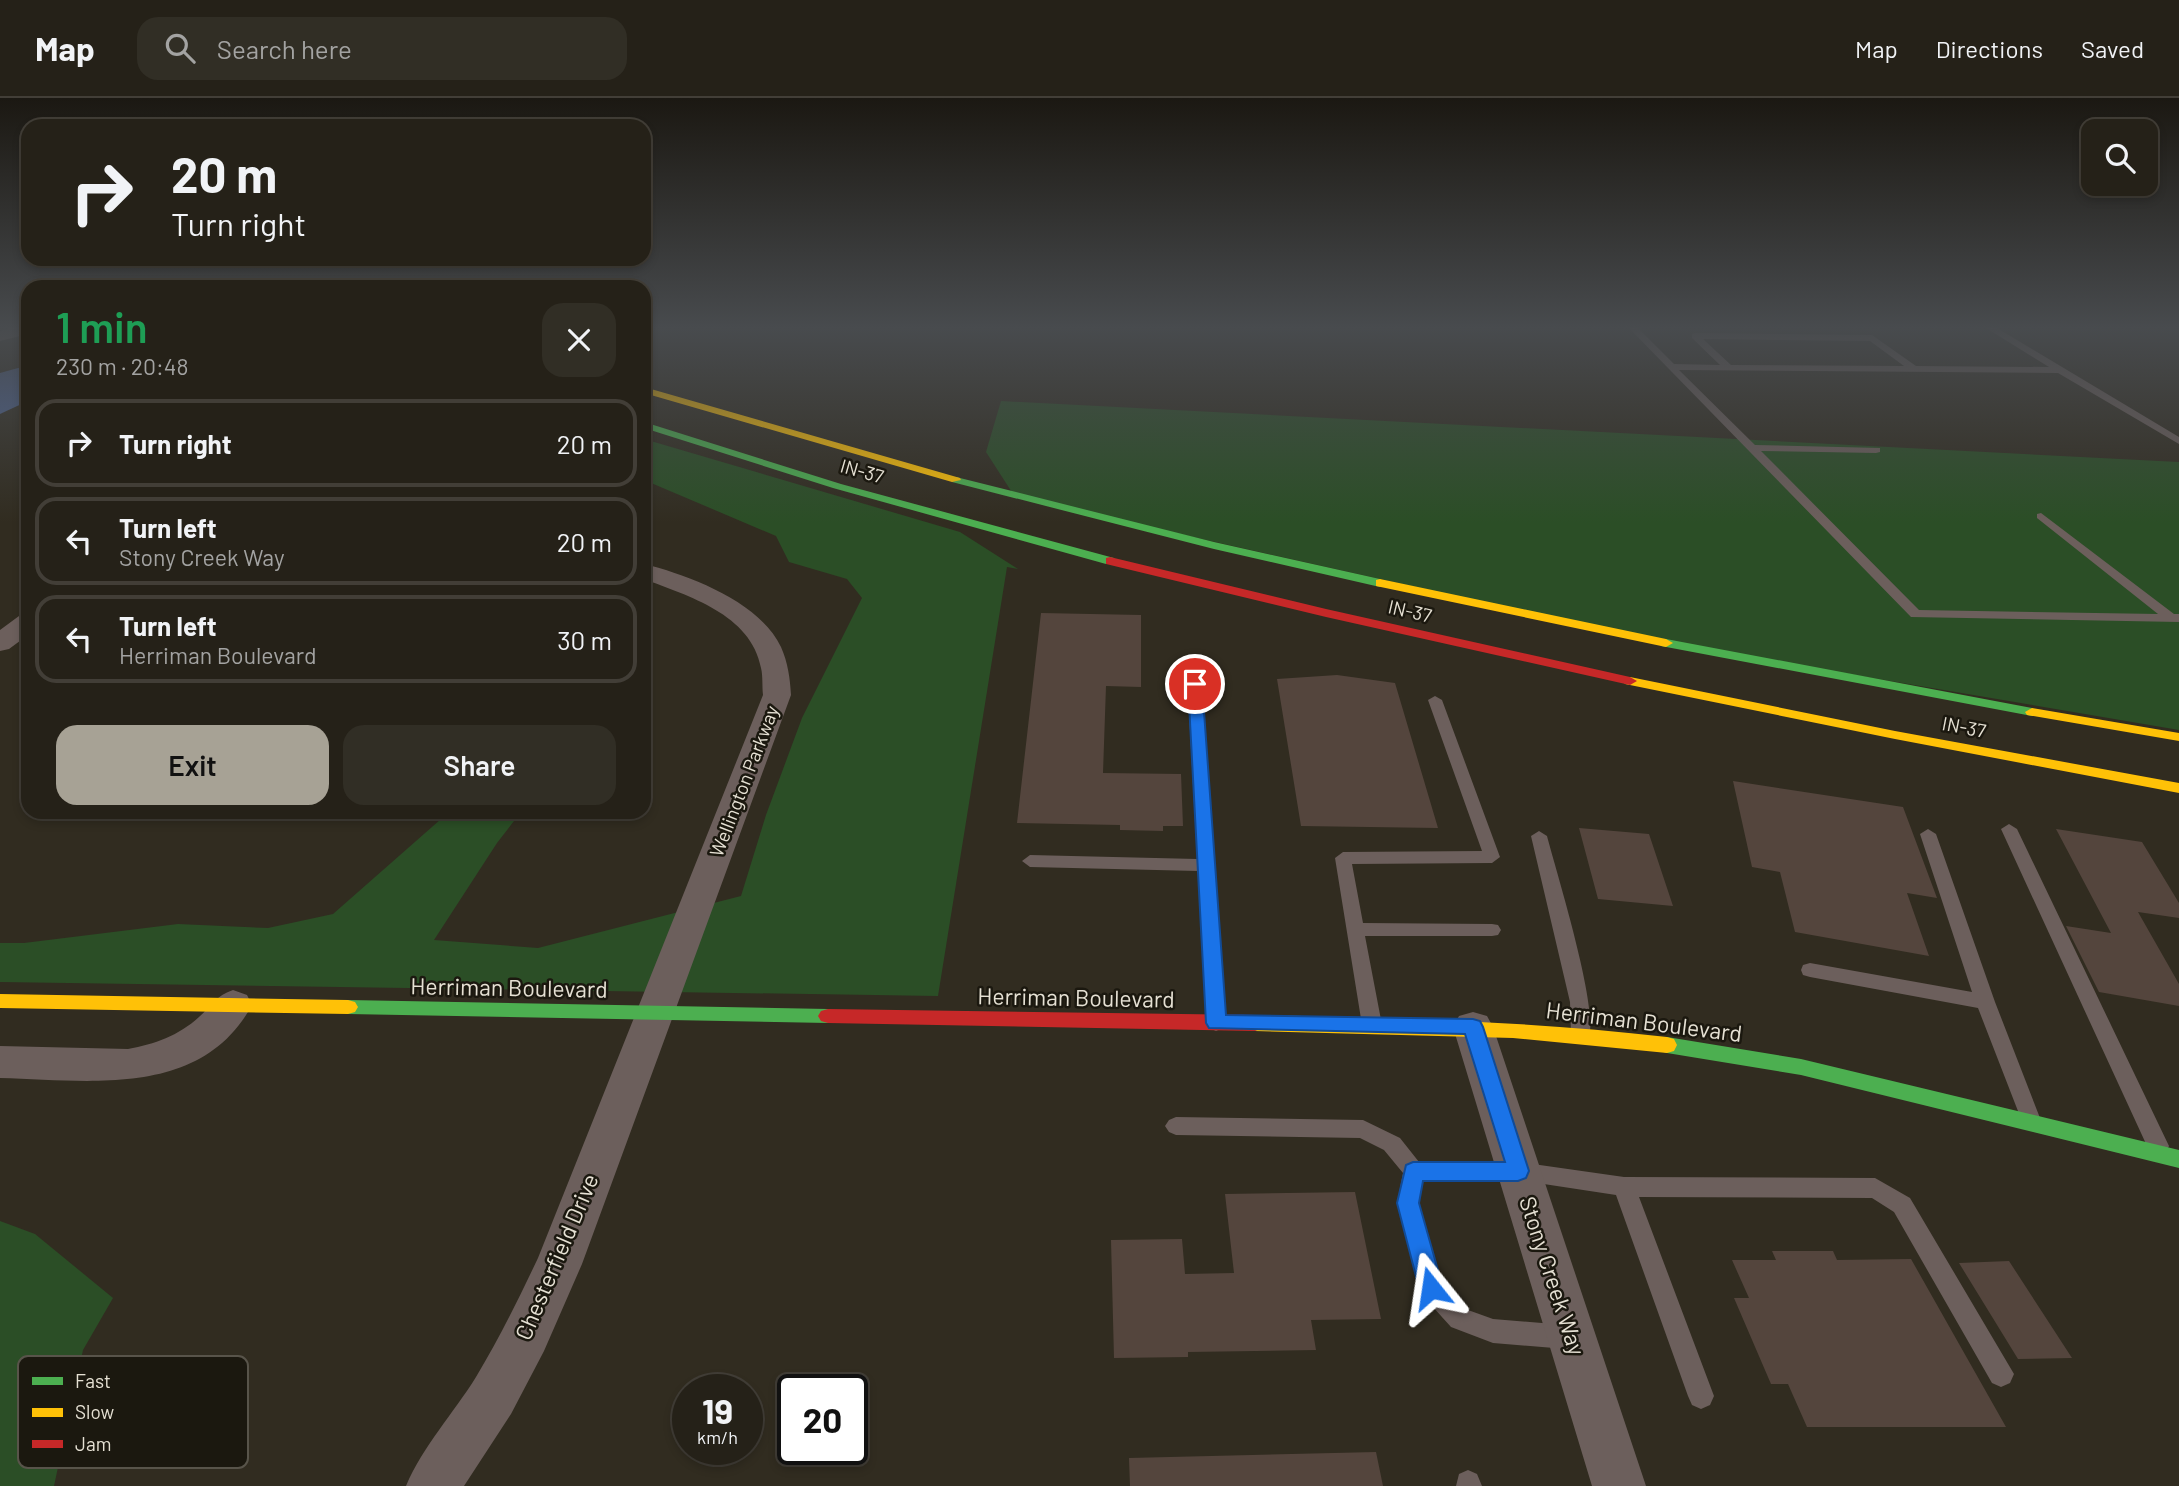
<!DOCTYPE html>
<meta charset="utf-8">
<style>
body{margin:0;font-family:Barlow,sans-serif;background:#312e25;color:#f1f3f6;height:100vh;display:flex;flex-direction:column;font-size:26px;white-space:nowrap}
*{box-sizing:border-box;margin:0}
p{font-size:23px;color:#a3a3a2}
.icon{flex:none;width:38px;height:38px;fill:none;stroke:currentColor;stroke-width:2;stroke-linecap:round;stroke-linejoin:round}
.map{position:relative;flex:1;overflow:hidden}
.panel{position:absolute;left:21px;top:182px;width:630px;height:539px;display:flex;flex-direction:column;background:#252118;border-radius:21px;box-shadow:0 4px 10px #0003,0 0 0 2px #423e37}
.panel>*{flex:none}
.top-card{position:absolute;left:21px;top:21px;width:630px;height:147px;border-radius:21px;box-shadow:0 4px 10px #0003,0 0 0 2px #423e37;background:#252118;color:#f1f3f6;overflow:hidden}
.controls{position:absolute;left:2081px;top:21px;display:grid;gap:14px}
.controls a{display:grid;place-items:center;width:77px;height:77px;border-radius:14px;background:#252118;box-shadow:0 4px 10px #0003,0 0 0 2px #423e37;font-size:35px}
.speed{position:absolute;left:672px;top:1276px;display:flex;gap:14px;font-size:35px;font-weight:700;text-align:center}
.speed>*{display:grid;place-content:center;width:91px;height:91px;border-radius:50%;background:#252118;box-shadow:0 4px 10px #0003,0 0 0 2px #423e37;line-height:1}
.speed small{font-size:18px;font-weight:400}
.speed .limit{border:4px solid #111;border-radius:10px;background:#fff;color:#111}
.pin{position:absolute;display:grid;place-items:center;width:60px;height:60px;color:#fff;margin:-30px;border:4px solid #fff;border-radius:50%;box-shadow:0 2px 7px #0007}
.me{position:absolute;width:77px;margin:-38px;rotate:345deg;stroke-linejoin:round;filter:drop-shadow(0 0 5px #0008)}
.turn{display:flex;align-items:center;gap:24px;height:147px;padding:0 35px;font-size:32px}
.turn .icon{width:91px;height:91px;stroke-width:2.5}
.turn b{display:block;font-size:49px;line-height:60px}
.round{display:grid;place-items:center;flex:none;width:74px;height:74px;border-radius:21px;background:#312e25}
.headline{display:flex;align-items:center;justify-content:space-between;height:119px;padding:0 35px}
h1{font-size:42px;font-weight:600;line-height:52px;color:#1e9e55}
.button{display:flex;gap:14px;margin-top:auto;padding:14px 35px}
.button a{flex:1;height:80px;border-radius:21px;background:#a7a295;color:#111;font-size:28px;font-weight:600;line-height:80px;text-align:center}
.button a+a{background:#312e25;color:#f1f3f6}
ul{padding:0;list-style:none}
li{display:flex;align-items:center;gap:21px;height:88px;margin:0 14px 10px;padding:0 21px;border:4px solid #423e37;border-radius:21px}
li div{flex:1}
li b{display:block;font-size:26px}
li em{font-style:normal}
header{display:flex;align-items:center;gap:42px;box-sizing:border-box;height:98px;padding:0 35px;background:#252118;border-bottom:2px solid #423e37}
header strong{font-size:33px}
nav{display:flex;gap:38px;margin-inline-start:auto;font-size:24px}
.search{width:490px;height:63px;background:#312e25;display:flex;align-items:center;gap:18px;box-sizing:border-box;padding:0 24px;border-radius:21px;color:#a3a3a2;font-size:26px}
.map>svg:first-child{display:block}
</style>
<header>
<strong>Map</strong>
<div class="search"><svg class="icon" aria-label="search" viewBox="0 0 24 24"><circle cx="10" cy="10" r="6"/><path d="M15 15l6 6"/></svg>Search here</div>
<nav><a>Map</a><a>Directions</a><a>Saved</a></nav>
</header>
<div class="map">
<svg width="2179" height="1388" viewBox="0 0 2179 1388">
<rect width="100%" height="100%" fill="#312c20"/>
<path fill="#2b4e26" d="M1001 303 2179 364V632L1661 544 1015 399 986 354Z
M644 341 960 434 1018 471 1007 469 938 898 0 884V845H24L178 826 268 830 333 816 449 714H521L497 745 434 842 538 850 741 798 766 717 802 620 862 500 847 481 789 464 776 438 644 382Z
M0 1123 35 1136 113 1200 83 1252 54 1388H0Z"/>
<path fill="#4f6698" d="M18 270H28V303L0 316V275Z"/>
<path fill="#54453d" d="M1041 515 1141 517V589L1106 588 1103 675 1181 676 1183 728H1163V733L1120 732V727L1017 725Z
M1337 577 1395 585 1438 730 1301 728 1277 581Z
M1733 683 1903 709 1937 800 1907 795 1929 858 1795 834 1780 774 1752 769Z
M1579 730 1649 736 1673 808 1598 801Z
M2056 731 2142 744 2179 805V820L2138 814 2179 886V908L2099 894 2066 828 2111 835Z
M1355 1094 1381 1221 1311 1222 1316 1252 1188 1254V1259L1114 1260 1111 1142 1182 1141 1185 1176 1234 1175 1225 1096Z
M1772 1153H1833L1837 1162 1911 1161 2006 1329H1807L1788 1286H1771L1734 1200H1749L1732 1162H1776Z
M2009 1163 2072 1260 2018 1261 1959 1165Z
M1376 1354 1383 1388H1130L1129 1360Z"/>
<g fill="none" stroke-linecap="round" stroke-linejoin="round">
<path fill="#6c5f5c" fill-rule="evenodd" d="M1629 230H1638L1674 266 1720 267 1692 240V236L1695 235 1872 237 1916 268 2049 269 1986 230H1997L2179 339V346L2058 275 1679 272 1755 347 1880 350V354L1876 355 1761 353 1919 512 2158 516 2037 420V416L2041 415 2174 516H2179V524L1911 519ZM1703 241 1870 243 1904 268 1731 267Z
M1193 556 1200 560 1226 925 1223 930 1216 933 1209 930 1206 925 1198 773 1030 769 1022 763 1030 757 1197 761 1186 560Z
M1435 598 1442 602 1500 759 1492 765 1352 766 1363 825 1492 826 1498 827 1501 832 1498 837 1492 838H1365L1382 927 1379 932 1372 935 1365 932 1362 927 1335 760 1343 754 1482 753 1428 602Z
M2009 726 2017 731 2169 1048 2166 1054 2158 1057 2150 1054 2147 1048 2001 731Z
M1928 731 1936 736 1995 904 2040 1020 2037 1026 2030 1029 2023 1026 1978 910 1810 879 1803 877 1801 872 1803 867 1810 865 1972 894 1920 736Z
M1539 733 1547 738C1556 773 1601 916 1588 941L1581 944 1574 941 1571 936 1570 904 1531 738Z
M1176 1019 1363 1022 1400 1040 1419 1064H1518L1624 1079 1875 1080 1910 1100 2014 1276 2010 1285 2001 1289 1992 1285 1894 1114 1872 1100 1639 1099 1714 1298 1710 1307 1701 1311 1692 1307 1688 1298 1616 1097 1518 1082H1423L1419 1105 1441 1184 1468 1212 1493 1221 1566 1227 1575 1231 1578 1239 1575 1247 1566 1251 1493 1245 1451 1229 1423 1198 1419 1190 1397 1105 1403 1075 1384 1052 1360 1040 1176 1037 1169 1034 1165 1028 1169 1022Z
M1468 1372 1477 1376 1482 1388H1456L1459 1376Z"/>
<path fill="#6c5f5c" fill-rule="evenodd" d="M10 230H28V236L0 243V233Z
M644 466C689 477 760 504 781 549 788 565 790 580 791 597L582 1166 544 1253 511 1316 464 1388H406C423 1348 453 1316 476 1279 499 1241 519 1200 538 1160L763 597C762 588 763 578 761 570 751 516 688 498 644 481Z
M28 516V537L9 551 0 553V532L19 518Z
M233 892 247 897 252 907C201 1001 89 982 0 980V948L128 951C155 946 178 938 199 919 211 908 217 897 233 892Z
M1473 914 1487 918 1493 929 1646 1388H1592L1453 929 1459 918Z"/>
<path fill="#4caf50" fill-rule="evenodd" d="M644 324 841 386 1114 460 1116 463 1114 466H1106L833 390 644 330Z
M956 379 1214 444 1380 481 1386 485 1380 489 1214 451 952 384 951 382Z
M1666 541 2032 610 2039 614 2032 618 1661 548 1659 545Z
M348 902 828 911 835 913 838 918 835 923 828 925 348 916 341 914 338 909 341 904Z
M1667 939 1801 961 2179 1052V1070L1801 977 1667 955 1660 953 1657 947 1660 941Z"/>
<path fill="#ffc107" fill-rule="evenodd" d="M644 289 960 380 961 382 952 384 644 295Z
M1380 481 1666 541 1673 545 1666 549 1376 488V482Z
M1630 579 1895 633 2179 685V695L1895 641 1625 586 1623 583Z
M2032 610 2179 635V643L2027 617 2025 614Z
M0 896 348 902 355 904 358 909 355 914 348 916 0 910Z
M1255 917C1393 920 1530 923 1667 939L1674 941 1677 947 1674 953 1667 955 1513 940 1255 933 1248 930 1245 925 1248 920Z"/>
<path fill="#c62828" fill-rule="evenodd" d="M1110 459 1326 511 1630 579 1637 583 1630 587 1326 519 1106 466V460Z
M828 911 1255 917 1262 920 1265 925 1262 930 1255 933 828 925 821 923 818 918 821 913Z"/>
</g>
<linearGradient id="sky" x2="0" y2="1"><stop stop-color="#1b1812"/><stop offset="0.54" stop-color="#484b4e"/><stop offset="1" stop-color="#484b4e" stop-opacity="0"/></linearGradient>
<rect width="2179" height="425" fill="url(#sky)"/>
<path fill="#1a73e8" stroke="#114b97" stroke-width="2" d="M1195 582 1202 586 1226 917 1473 921 1480 923 1483 929 1529 1073 1526 1080 1518 1083H1423L1419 1105 1443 1190 1439 1198 1431 1201 1422 1198 1419 1190 1397 1105 1406 1067 1413 1064H1505L1465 936 1209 930 1206 925 1188 586Z"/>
<g text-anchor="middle" stroke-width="5" stroke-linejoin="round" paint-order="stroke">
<g font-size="19" fill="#e6e1d4" stroke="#1b180f">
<text transform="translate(862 373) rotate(16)" y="7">IN-37</text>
<text transform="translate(1410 513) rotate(13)" y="7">IN-37</text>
<text transform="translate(1964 629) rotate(11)" y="7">IN-37</text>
<text transform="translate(744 683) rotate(-69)" y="7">Wellington Parkway</text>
</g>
<g font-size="23" fill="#e6e1d4" stroke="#1b180f">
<text transform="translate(509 890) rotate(1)" y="8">Herriman Boulevard</text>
<text transform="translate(1076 900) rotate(1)" y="8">Herriman Boulevard</text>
<text transform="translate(1644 924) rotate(7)" y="8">Herriman Boulevard</text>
<text transform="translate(557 1159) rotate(-67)" y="8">Chesterfield Drive</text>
<text transform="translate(1552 1178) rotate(72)" y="8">Stony Creek Way</text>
</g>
</g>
<rect x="18" y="1258" width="230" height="112" rx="10" fill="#1b180f" stroke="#58544a" stroke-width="2"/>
<rect x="32" y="1279" width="31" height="8" fill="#4caf50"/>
<rect x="32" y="1310" width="31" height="9" fill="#ffc107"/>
<rect x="32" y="1342" width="31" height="8" fill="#c62828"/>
<g font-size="19" fill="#e6e1d4">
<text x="75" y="1290">Fast</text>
<text x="75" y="1321">Slow</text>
<text x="75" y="1353">Jam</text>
</g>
</svg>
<div class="controls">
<a><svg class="icon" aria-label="search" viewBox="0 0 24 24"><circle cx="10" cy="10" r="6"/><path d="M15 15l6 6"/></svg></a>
</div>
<div class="speed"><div>19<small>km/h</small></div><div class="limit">20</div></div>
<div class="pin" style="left:1195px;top:586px;background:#d93025"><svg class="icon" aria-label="arrive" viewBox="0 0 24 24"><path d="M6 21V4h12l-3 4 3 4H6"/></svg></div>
<svg class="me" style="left:1431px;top:1190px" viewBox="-20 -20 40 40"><path d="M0-17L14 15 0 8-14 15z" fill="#1a73e8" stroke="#fff" stroke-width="4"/></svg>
<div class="top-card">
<div class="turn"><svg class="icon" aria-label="right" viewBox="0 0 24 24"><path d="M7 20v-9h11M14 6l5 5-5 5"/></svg><div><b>20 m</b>Turn right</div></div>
</div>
<section class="panel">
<div class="headline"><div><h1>1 min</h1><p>230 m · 20:48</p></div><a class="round"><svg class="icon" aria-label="close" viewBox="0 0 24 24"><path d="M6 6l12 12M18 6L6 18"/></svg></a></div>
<ul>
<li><svg class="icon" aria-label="right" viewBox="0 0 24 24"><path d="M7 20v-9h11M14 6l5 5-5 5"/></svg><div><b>Turn right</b></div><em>20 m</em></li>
<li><svg class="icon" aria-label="left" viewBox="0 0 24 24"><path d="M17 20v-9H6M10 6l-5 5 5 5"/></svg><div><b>Turn left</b><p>Stony Creek Way</p></div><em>20 m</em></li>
<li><svg class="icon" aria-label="left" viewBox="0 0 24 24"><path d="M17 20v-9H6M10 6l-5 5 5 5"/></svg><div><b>Turn left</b><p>Herriman Boulevard</p></div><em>30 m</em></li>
</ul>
<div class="button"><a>Exit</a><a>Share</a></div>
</section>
</div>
